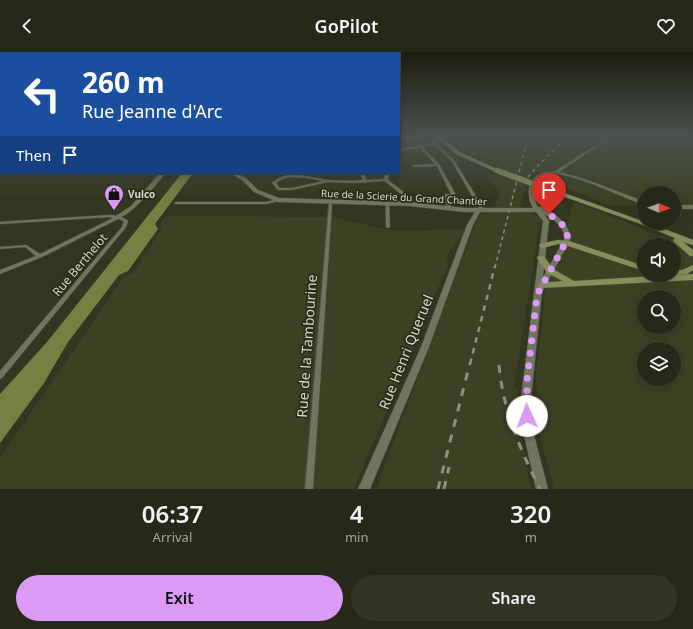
<!DOCTYPE html>
<style>
body{margin:0;font-family:"Noto Sans",sans-serif;background:#323526;color:#f1f3f6;height:100vh;display:flex;flex-direction:column;font-size:15px;white-space:nowrap}
*{box-sizing:border-box;margin:0}
p{font-size:13px;color:#a4a6a2}
.icon{flex:none;width:22px;height:22px;fill:none;stroke:currentColor;stroke-width:2;stroke-linecap:round;stroke-linejoin:round}
.map{position:relative;height:437px;overflow:hidden}
.details{display:flex;flex-direction:column;background:#262919;flex:1}
.details>*{flex:none}
.hud{position:absolute;left:0px;top:0px;width:400px;height:122px;box-shadow:0 2px 10px #0003,0 0 0 1px #424538;background:#1a4fa0;color:#fff;overflow:hidden}
.needle{width:26px;rotate:91deg}
.fabs{position:absolute;left:637px;top:134px;display:grid;gap:8px}
.fabs a{display:grid;place-items:center;width:44px;height:44px;border-radius:50%;background:#262919;box-shadow:0 2px 10px #0003,0 0 0 1px #424538;font-size:20px}
.pin{position:absolute;display:grid;place-items:center;width:34px;height:34px;color:#fff;margin:-41px -17px;border-radius:50% 50% 50% 0;rotate:-45deg;box-shadow:0 0 4px #0007}
.pin .icon{rotate:45deg}
.me{position:absolute;width:44px;margin:-22px;rotate:358deg;stroke-linejoin:round;filter:drop-shadow(0 0 3px #0008)}
.turn{display:flex;align-items:center;gap:14px;height:84px;padding:0 16px;font-size:18px}
.turn .icon{width:52px;height:52px;stroke-width:2.5}
.turn b{display:block;font-size:28px;line-height:34px}
.then{display:flex;align-items:center;height:38px;padding:0 16px;background:#0003;gap:8px;font-size:15px}
.eta{display:flex;justify-content:space-evenly;align-items:center;height:68px;text-align:center}
.eta b{font-size:24px;font-weight:600;line-height:28px}
.action{display:flex;gap:8px;margin-top:auto;padding:8px 16px}
.action a{flex:1;height:46px;border-radius:24px;background:#da9af6;color:#111;font-size:16px;font-weight:600;line-height:46px;text-align:center}
.action a+a{background:#323526;color:#f1f3f6}
header{display:flex;justify-content:space-between;align-items:center;height:52px;padding:0 16px;background:#262919;font-size:18px;font-weight:600}
.map>svg:first-child{display:block}
</style>
<header><svg class="icon" aria-label="back" viewBox="0 0 24 24"><path d="M15 5l-7 7 7 7"/></svg>GoPilot<svg class="icon" aria-label="heart" viewBox="0 0 24 24"><path d="M12 20l-8-8c-3-5 5-10 8-4 3-6 11-1 8 4z"/></svg></header>
<div class="map">
<svg width="693" height="437" viewBox="0 0 693 437">
<rect width="100%" height="100%" fill="#333721"/>
<path fill="#3c4124" fill-rule="evenodd" d="M444 85H603L597 92 560 116 531 124 527 129 519 161H530L541 166 514 332 517 336 521 388 531 437H376L475 173 481 162 495 160 496 158 495 153 499 140 485 121 496 124 500 122V117L463 98Z
M610 85H693V152L674 153V141H644V153L612 154 545 128 573 114 606 91Z
M574 150 693 196V437H555L539 382 536 324 545 243ZM644 193H674V223H644ZM644 245H674V275H644ZM644 297H674V327H644Z
M166 164 331 165 395 179 466 177 464 184 461 185 449 200 446 209 449 210 354 437H0V406L123 226 133 221 162 176 161 171Z"/>
<path fill="#778043" d="M182 121H193L155 172 158 177 128 219 119 223 68 290 44 331 0 391V342L47 290Z"/>
<g fill="none" stroke-linecap="round" stroke-linejoin="round">
<defs>
<path id="street" d="M410 85H417L416 86 399 88V86Z
M427 85H429L454 108 485 159 484 160H483L481 159 452 110Z
M605 85H607L599 94 556 122H554V120L597 92Z
M419 93H421L439 112 456 143 454 144H447L452 157 451 158H450L448 157 443 143 445 142H451L437 114 414 115 412 114 414 113 435 112 419 95Z
M360 121H364L366 128 384 127 385 121H389L388 128 405 141 411 152 410 153H408L402 143 385 129 354 131 328 130 292 138H278L272 131C287 116 310 126 329 128 340 129 352 129 363 128ZM292 125 308 126 323 129 292 136H280L276 131C281 127 285 126 292 125Z
M278 147 280 148 279 149 266 152H176L174 151 176 150H266Z
M386 151H388L389 152 390 175 388 176 386 175Z
M329 152H331L332 153 313 437H305Z
M110 163 119 164 127 168 128 169 126 175 2 326 0 327V319L122 175 124 169 118 167 42 205 0 222V218L36 204 25 195 0 197V195L26 193 40 202 113 166 110 165 0 172V170Z"/>
<path id="secondary" d="M435 91 437 92 436 93 399 99V97Z
M0 119H1V121H3H0Z
M554 119C586 125 614 139 644 149V153C622 146 562 114 543 124 540 125 537 128 536 130L535 146 537 154C552 158 568 170 571 186L542 240 531 346 534 383 548 437H536L524 383 521 346 543 169 536 160H480L473 173 429 295 370 437H358L421 295 467 173 475 160H465L409 154 278 150 254 140 242 128 230 121H236L246 126 258 138 279 146 409 150 465 156H533C526 145 527 125 542 121 545 119 550 120 554 119ZM544 162C555 168 563 174 565 186L543 225 549 169Z
M160 121H165C157 132 129 167 116 166V164L131 154Z
M674 153H693V157H674Z"/>
<path id="primary" d="M437 85H442L460 100 499 118 494 119 456 102Z
M539 132 642 169 644 171H649L693 188V193L683 190 693 198V204H690L674 190 673 188 675 186 638 171 537 135V133Z
M558 188 569 189 644 214V219L565 193 558 192 543 196 539 194 540 192Z
M538 204H544L553 217 574 229 673 223H672H674V218H682L693 213V218L687 222 678 223 693 222V228L542 236 539 235 538 233 539 231 563 229 547 221 537 206Z"/>
</defs>
<use href="#street" stroke="#4f5240" stroke-width="1"/>
<use href="#secondary" stroke="#4f5240" stroke-width="1"/>
<use href="#primary" stroke="#4f5240" stroke-width="1"/>
<use href="#street" fill="#70755d" fill-rule="evenodd"/>
<use href="#secondary" fill="#70755d" fill-rule="evenodd"/>
<use href="#primary" fill="#868e5b" fill-rule="evenodd"/>
<path stroke="#8d9180" stroke-width="1.5" stroke-dasharray="3.5 3.5" stroke-linecap="butt" d="M524 131C535 113 553 102 565 85
M495 215 528 85"/>
<path stroke="#8d9180" stroke-width="2.5" stroke-dasharray="5.5 5.5" stroke-linecap="butt" d="M470 312 495 214"/>
<path stroke="#8d9180" stroke-width="3" stroke-dasharray="8 8" stroke-linecap="butt" d="M499 313C503 358 520 397 540 437
M438 437 470 311
M444 437 449 415"/>
<defs>
<path id="primary-bridge" d="M496 118 539 134"/>
</defs>
<use href="#primary-bridge" stroke="#4f5240" stroke-width="6" stroke-linecap="butt"/>
<use href="#primary-bridge" stroke="#868e5b" stroke-width="5.5"/>
</g>
<linearGradient id="sky" x2="0" y2="1"><stop stop-color="#1c1e12"/><stop offset="0.58" stop-color="#4a534e"/><stop offset="1" stop-color="#4a534e" stop-opacity="0"/></linearGradient>
<rect width="693" height="146" fill="url(#sky)"/>
<g fill="none" stroke-linecap="round" stroke-linejoin="round">
<path stroke="#da9af6" stroke-width="7" stroke-dasharray="0 12.6" d="M527 364V329L537 243 568 186 564 174 549 162"/>
</g>
<defs>
<symbol id="shop-pin" viewBox="-11 -11 22 30"><path d="M0 17L-7.5 6A9.5 9.5 0 1 1 7.5 6Z" fill="#da9af6" stroke="#292d17"/><path d="M-5-2.5h2.3a2.7 3.5 0 0 1 5.4 0H5L5.5 6h-11ZM-1.5-2.5h3a1.5 2.3 0 0 0-3 0Z" fill="#111"/></symbol>
</defs>
<g fill-rule="evenodd">
<use href="#shop-pin" x="103" y="131" width="22" height="30"/>
</g>
<g text-anchor="middle" stroke-width="3.5" stroke-linejoin="round" paint-order="stroke">
<g font-size="10" font-weight="bold" fill="#d6d9cc" stroke="#292d17" text-anchor="start">
<text x="128" y="146">Vulco</text>
</g>
<g font-size="10" fill="#d6d9cc" stroke="#292d17">
<text transform="translate(404 145) rotate(3)" y="4">Rue de la Scierie du Grand Chantier</text>
</g>
<g font-size="12" fill="#d6d9cc" stroke="#292d17">
<text transform="translate(80 213) rotate(-50)" y="4">Rue Berthelot</text>
</g>
<g font-size="14" fill="#d6d9cc" stroke="#292d17">
<text transform="translate(307 294) rotate(-86)" y="5">Rue de la Tambourine</text>
<text transform="translate(406 300) rotate(-68)" y="5">Rue Henri Queruel</text>
</g>
</g>
</svg>
<div class="fabs">
<a><svg class="needle" viewBox="-14 -14 28 28"><path d="M0-13l5 13h-10z" fill="#e53935"/><path d="M0 13l5-13h-10z" fill="#a4a6a2"/></svg></a>
<a><svg class="icon" aria-label="sound" viewBox="0 0 24 24"><path d="M4 9h4l5-4v14l-5-4H4zM17 9q2 3 0 6"/></svg></a>
<a><svg class="icon" aria-label="search" viewBox="0 0 24 24"><circle cx="10" cy="10" r="6"/><path d="M15 15l6 6"/></svg></a>
<a><svg class="icon" aria-label="layers" viewBox="0 0 24 24"><path d="M12 4l9 5-9 5-9-5zM3 14l9 5 9-5"/></svg></a>
</div>
<div class="pin" style="left:549px;top:162px;background:#d93025"><svg class="icon" aria-label="arrive" viewBox="0 0 24 24"><path d="M6 21V4h12l-3 4 3 4H6"/></svg></div>
<svg class="me" style="left:527px;top:364px" viewBox="-20 -20 40 40"><circle r="19" fill="#fff"/><path d="M0-13L10 11 0 6-10 11z" fill="#da9af6"/></svg>
<div class="hud">
<div class="turn"><svg class="icon" aria-label="left" viewBox="0 0 24 24"><path d="M17 20v-9H6M10 6l-5 5 5 5"/></svg><div><b>260 m</b>Rue Jeanne d'Arc</div></div>
<div class="then">Then<svg class="icon" aria-label="arrive" viewBox="0 0 24 24"><path d="M6 21V4h12l-3 4 3 4H6"/></svg></div>
</div>
</div>
<section class="details">
<div class="eta">
<div><b>06:37</b><p>Arrival</p></div>
<div><b>4</b><p>min</p></div>
<div><b>320</b><p>m</p></div>
</div>
<div class="action"><a>Exit</a><a>Share</a></div>
</section>
